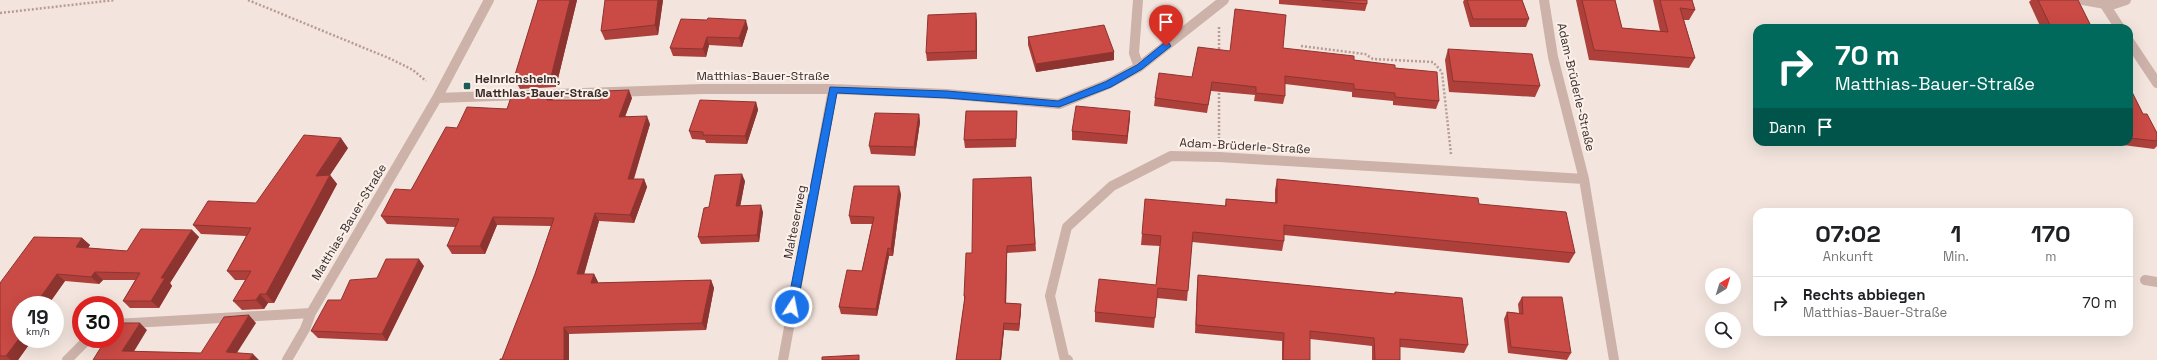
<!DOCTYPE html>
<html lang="de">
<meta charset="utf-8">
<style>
body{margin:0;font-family:"Space Grotesk",sans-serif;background:#f2f2f2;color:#202124;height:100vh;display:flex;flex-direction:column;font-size:15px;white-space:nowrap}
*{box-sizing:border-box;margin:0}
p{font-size:13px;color:#757577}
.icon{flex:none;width:22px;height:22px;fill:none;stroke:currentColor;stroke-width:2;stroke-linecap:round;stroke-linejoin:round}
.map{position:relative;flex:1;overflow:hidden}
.side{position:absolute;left:1753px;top:208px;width:380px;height:128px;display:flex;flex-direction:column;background:#fff;border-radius:12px;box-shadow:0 4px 16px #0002}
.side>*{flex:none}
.guide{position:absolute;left:1753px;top:24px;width:380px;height:122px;border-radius:12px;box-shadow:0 4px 16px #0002;background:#00695c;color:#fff;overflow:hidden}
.needle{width:26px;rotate:38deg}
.controls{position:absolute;left:1705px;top:268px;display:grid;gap:8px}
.controls a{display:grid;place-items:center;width:36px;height:36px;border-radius:50%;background:#fff;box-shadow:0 4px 16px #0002;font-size:20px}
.speed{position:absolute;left:12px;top:296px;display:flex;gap:8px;font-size:20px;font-weight:700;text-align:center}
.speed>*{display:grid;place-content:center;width:52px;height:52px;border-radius:50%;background:#fff;box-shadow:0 4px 16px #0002;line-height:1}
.speed small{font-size:10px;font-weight:400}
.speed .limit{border:6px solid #d22;background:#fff;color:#111}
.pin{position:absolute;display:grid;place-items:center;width:34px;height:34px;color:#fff;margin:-41px -17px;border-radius:50% 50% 50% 0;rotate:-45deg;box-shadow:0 0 4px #0007}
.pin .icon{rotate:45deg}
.me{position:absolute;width:44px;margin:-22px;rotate:11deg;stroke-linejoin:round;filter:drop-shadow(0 0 3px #0008)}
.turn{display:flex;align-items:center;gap:14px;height:84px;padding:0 16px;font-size:18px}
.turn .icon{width:52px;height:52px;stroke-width:2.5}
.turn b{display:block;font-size:28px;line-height:34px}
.then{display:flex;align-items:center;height:38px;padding:0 16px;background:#0003;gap:8px;font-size:15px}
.eta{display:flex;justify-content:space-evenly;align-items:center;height:68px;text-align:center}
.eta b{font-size:24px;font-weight:700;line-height:28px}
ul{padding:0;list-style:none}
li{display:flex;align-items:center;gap:12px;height:52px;padding:0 16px;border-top:1px solid #e0e0e0}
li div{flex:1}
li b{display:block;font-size:15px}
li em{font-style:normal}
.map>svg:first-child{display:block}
</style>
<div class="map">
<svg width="2157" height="360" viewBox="0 0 2157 360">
<rect width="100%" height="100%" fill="#f3e5dd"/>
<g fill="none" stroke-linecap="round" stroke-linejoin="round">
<path stroke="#b89b93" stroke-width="2.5" stroke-dasharray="2 2" stroke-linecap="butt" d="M248 0 391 59 413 70 426 81
M0 13 115 0
M1219 27V52
M1301 46 1365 54 1373 59 1433 62 1442 72 1451 154
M1219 89V140"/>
<path stroke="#ccb2a9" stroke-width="10" d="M1138 0 1134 53 1139 67
M1544 0 1553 57 1584 179 1614 360
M2083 0 2111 5 2126 0
M2105 5 2120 28
M2129 41 2157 83
M437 98 703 89H833L947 94 1059 104 1108 84 1139 67 1224 0
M2145 280 2157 282
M115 324 311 313
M67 360 88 339
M287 360 305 329 311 313 437 98 489 0
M783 360 833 89
M1068 360 1064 357 1050 296 1067 227 1112 186 1171 156 1219 157 1584 179"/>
</g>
<path fill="#ae403b" d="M538 0H577L556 87 520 89 514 78Z
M663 0 658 35 605 40 601 31Z
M1279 0H1367V4L1365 11 1279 4Z
M1464 0H1522L1529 19 1526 27H1470L1463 2Z
M1576 0H1615L1622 28 1660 31 1653 0H1692L1695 10 1689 20H1684L1695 58 1689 68 1589 60Z
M2031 0H2078L2092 28H2041L2029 2Z
M707 20 748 28 742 47 709 45 706 57 673 56 670 48Z
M977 21V59L927 61 926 53Z
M1028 37 1114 52V60L1036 72 1028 45Z
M1283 48 1354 60 1395 68 1439 101 1436 109 1393 105V101L1352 97V92L1285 84V96L1283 104 1254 101 1255 95 1211 91 1207 113 1154 106 1155 98 1192 77 1230 51Z
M1448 49 1540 86 1535 97 1449 92 1445 60Z
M2129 86 2143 114 2157 133V146L2154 149 2107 143V142H2129Z
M549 92 553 100H600L632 98 625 116 650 124 634 179H644L647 187 634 223 599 221 584 274H594L598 282V283L711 280 714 288 706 330 569 334V360H500L502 359 535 274 551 226 497 225 485 254H452L447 246 455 227 387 224 381 216 411 190 457 128Z
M756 102 758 110 747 144 706 143 705 140 692 139 689 131Z
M1017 111V119L1016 147 965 148 964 140Z
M1130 111 1127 144 1072 140V131Z
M919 114 920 122 915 156 871 154 869 146Z
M348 148 330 175 337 184 274 303H268L264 309 242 310 233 301 245 280H235L227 271 246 236 201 234 193 225 256 203Z
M1031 177 1036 251 1007 253 1006 303 1021 304V311L1019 331 1004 330 1001 360H956L964 303V296L972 253Z
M1277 179 1479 204 1575 253 1569 263 1284 235V241L1282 251 1192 242 1187 301 1157 298 1154 328 1095 322V312L1156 285 1160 246 1141 245 1142 234 1225 206 1226 199 1275 203V190Z
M745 181 740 206 763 212 759 242 701 244 698 237 709 207Z
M901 194 893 256H889L877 316 841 314 839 307 862 271 872 224H851L849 216Z
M192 230 199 237 170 283 172 286 159 308H130L123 301 135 280H103L99 284 65 281 48 305H21V339H33L18 360H0V283L82 238 90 245 88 248 127 251Z
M424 266 387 341 318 338 311 331 341 300 377 278Z
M1198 275 1394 294 1395 292 1468 345 1464 353 1400 347V360H1372V346L1310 339V360H1282V341L1195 333 1197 284Z
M1522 297 1571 353 1567 360 1508 353 1504 319 1507 312 1519 313 1518 304Z"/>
<path fill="#8d3430" d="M570 0H577L556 87 551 77Z
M658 0H663L658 35 655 25Z
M976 13 977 21V59L976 51Z
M746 20 748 28 742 47 739 38Z
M707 37 709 45 706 57 703 49Z
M1114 52V60L1036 72V64Z
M629 90 632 98 622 125 619 117Z
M549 92 553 101 547 100Z
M756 102 758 110 747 144 745 136Z
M1130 111V119L1127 144V136Z
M919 114 920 122 915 156 914 147Z
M647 116 650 124 631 187 628 179Z
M341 138 348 148 330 175 337 184 274 303 266 294 316 176Z
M742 174 745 181 739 213 736 206Z
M644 179 647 187 634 223 630 215Z
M899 186 901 194 893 256 891 249Z
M761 205 763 212 759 242 757 235Z
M595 213 599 221 582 282 577 274Z
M493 217 497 225 485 254 480 246Z
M192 230 199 237 170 283 172 286 159 308 151 301 161 278Z
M82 238 90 245 84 254 76 247Z
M1007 246V253L1006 310 1005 303Z
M888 248 889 256 877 316 876 309Z
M419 259 424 266 387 341 382 334Z
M95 272 103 280 99 284 91 277Z
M57 274 65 281 48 305H35Z
M594 274 598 282 595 291 591 283Z
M711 280 714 288 706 330 702 323Z
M260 294 268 303 264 309 256 300Z
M1021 304V311L1019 331V324Z
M249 315 256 323 233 359 226 352Z
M140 323 147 330 130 358 122 351Z
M1004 323V330L1001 360H1000Z
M564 327 569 334V360H564Z
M21 336V339H33L18 360H11L6 356Z
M253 354 259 360H249Z"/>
<path fill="#ca4a45" stroke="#8d3430" d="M538 0H570L551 77 514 78Z
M605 0H658L655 25 601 31Z
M1322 0H1367V4Z
M1467 0H1522L1529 19H1473Z
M1582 0H1615L1622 28 1668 32 1660 0H1692L1695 10 1680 8 1695 58 1594 50Z
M2038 0H2078L2092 28H2060V26L2050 25Z
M1235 9 1286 15 1283 48 1354 56V60L1395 65V68L1437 72 1439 101 1395 97V93L1354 89V84L1285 76V96L1256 93V87L1212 82 1208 105 1155 98 1159 73 1192 77 1198 47 1230 51Z
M976 13V51L926 53 928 15Z
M708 18 746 20 739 38 707 37 703 49 670 48 681 19 707 20Z
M1104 25 1114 52 1036 64 1028 37Z
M1448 49 1532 54 1540 86 1453 81Z
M2129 86 2143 114H2147L2157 133V141L2129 138Z
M629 90 619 117 647 116 628 179H644L630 215 595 213 577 274H594L591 283 711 280 702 323 564 327V360H500V359H502L535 274 554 218 493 217 480 246H447L459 219 381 216 395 189 411 190 446 127 457 128 467 107 507 109 512 94 549 92 547 100H600L604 91Z
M700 100 756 102 745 136 703 135V132L689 131Z
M1076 106 1130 111 1127 136 1072 131Z
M966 111H1017L1016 139 964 140Z
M875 113 919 114 914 147 869 146Z
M304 135 341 138 316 176 330 175 266 294H260L256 300 233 301 251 271H227L251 228 193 225 208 201 256 203Z
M742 174 736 206 761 205 757 235 698 237 704 208 709 207 715 175Z
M1031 177 1035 244 1007 246 1005 303 1021 304 1019 324 1004 323 1000 360H956L965 296H964L966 253H972L973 179Z
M1277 179 1478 198 1479 204 1566 212 1575 253 1284 225V241L1193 232 1188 291 1158 288 1155 318 1095 312 1099 279 1156 285 1161 236 1142 234 1145 199 1226 206V199L1277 203Z
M854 186H899L891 249 888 248 876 309 839 307 847 270 862 271 874 217 849 216Z
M141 229 192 230 161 278H165L151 301H123L140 273 95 272 91 277 57 274 35 305H21V336L6 356H0V283L34 237 82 238 76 247 127 251Z
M386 259H419L382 334 311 331 328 300H341L350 280 377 278Z
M1198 275 1395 294V292L1462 298 1468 345 1400 339V360H1375L1374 338 1310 331V360H1283L1284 333 1196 325Z
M1522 297H1562L1571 353 1511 347 1507 312 1523 314Z
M249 315 226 352 253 354 249 360H93L106 339H115V325L116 323H140L122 351 201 353 224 317Z
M859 355V360H822V357Z"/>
<path fill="#1a73e8" stroke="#114b97" d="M1164 43H1169L1171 46 1142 69 1111 87 1059 107 947 98 837 93 797 307 796 310H789L787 307 830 87 947 91 1058 101 1105 82 1137 65Z"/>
<rect fill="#1d5c54" stroke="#fbf0ea" stroke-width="1.5" x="463" y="82" width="8" height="8" rx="2"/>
<g text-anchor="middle" stroke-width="4" stroke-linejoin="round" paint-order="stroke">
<g font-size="12" fill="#392b29" stroke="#fbf0ea">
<text x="763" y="80">Matthias-Bauer-Straße</text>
<text transform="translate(1576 87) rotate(77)" y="4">Adam-Brüderle-Straße</text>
<text transform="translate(1245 146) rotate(3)" y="4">Adam-Brüderle-Straße</text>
<text transform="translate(349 222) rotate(-59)" y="4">Matthias-Bauer-Straße</text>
<text transform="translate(795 222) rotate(-79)" y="4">Malteserweg</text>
</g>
<g font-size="12" font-weight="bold" fill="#392b29" stroke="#fbf0ea" text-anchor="start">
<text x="475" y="83">Heinrichsheim,<tspan x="475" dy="14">Matthias-Bauer-Straße</tspan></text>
</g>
</g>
</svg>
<div class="controls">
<a><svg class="needle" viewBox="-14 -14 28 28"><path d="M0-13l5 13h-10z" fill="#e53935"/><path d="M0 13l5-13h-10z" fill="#757577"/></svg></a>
<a><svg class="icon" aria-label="search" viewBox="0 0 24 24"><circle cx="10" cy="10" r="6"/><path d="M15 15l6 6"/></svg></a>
</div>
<div class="speed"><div>19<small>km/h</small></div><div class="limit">30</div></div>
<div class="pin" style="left:1166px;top:46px;background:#d93025"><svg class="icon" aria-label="arrive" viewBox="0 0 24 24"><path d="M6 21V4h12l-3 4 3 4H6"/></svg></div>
<svg class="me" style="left:792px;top:307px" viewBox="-20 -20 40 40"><circle r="17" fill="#1a73e8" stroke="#fff" stroke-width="3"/><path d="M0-11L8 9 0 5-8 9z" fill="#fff"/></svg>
<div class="guide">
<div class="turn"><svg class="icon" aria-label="right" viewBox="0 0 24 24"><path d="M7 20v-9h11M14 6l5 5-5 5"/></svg><div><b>70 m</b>Matthias-Bauer-Straße</div></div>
<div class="then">Dann<svg class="icon" aria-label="arrive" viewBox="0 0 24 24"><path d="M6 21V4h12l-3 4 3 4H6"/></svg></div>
</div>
<section class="side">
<div class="eta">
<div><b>07:02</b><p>Ankunft</p></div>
<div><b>1</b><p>Min.</p></div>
<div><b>170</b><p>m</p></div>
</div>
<ul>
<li><svg class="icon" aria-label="right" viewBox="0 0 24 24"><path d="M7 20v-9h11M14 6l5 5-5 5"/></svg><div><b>Rechts abbiegen</b><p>Matthias-Bauer-Straße</p></div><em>70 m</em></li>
</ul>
</section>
</div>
